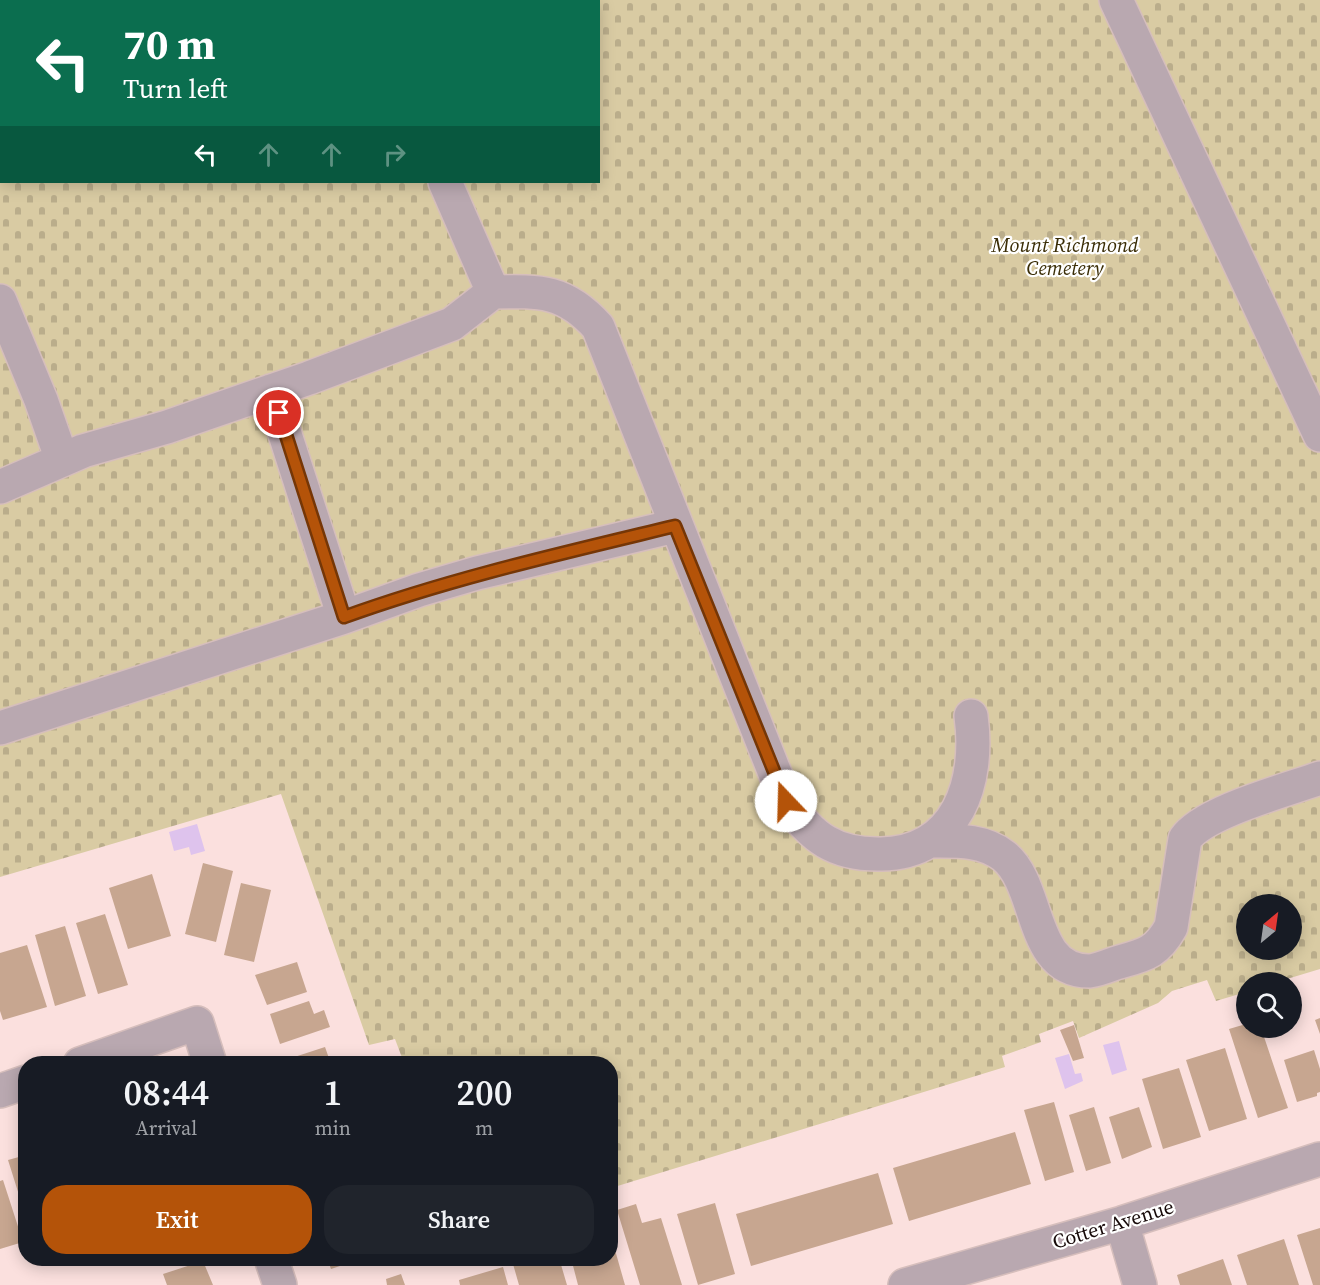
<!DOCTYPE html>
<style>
body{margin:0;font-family:"Source Serif 4",serif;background:#20242c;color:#f1f3f6;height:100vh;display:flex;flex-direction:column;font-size:22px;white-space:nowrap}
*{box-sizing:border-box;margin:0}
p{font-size:20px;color:#9ea1a6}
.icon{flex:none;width:33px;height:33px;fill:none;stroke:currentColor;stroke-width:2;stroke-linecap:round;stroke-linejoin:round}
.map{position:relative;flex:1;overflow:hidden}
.sheet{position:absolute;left:18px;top:1056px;width:600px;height:210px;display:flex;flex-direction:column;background:#171b24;border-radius:24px;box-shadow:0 3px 15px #0003}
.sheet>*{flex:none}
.top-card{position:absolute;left:0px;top:0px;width:600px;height:183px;box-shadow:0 3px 15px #0003;background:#0b6e4f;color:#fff;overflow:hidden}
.needle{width:39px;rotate:29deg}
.tools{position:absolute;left:1236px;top:894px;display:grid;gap:12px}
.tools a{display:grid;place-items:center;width:66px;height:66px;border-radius:50%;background:#171b24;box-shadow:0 3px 15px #0003;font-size:30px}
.pin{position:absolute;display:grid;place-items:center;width:51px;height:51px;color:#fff;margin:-26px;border:3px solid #fff;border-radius:50%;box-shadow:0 2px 6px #0007}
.me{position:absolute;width:66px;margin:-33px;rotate:339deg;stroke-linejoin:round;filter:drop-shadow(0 0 4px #0008)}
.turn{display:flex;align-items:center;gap:21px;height:126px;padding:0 24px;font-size:27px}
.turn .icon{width:78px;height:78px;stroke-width:2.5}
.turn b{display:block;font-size:42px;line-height:51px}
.lanes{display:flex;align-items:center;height:57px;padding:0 24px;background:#0003;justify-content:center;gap:30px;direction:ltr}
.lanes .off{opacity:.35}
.eta{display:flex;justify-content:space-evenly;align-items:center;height:102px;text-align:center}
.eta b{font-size:36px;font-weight:600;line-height:42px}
.action{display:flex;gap:12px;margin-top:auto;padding:12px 24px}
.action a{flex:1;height:69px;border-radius:24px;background:#b45309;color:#fff;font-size:24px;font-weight:600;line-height:69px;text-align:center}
.action a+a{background:#20242c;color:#f1f3f6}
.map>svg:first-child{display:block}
</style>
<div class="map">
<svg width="1320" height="1285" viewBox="0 0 1320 1285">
<defs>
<pattern id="cemetery-stones" width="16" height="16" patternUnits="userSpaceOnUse" patternTransform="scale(1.5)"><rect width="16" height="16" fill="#d9cba3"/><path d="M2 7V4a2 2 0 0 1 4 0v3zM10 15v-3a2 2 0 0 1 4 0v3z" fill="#baad8b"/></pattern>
</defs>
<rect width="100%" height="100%" fill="#fbe0de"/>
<path fill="url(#cemetery-stones)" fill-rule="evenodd" d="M0 0H1320V969L1277 982H1246V992L1216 1001 1207 980 1172 991 1158 1003 1079 1038 1073 1021 1039 1034 1041 1042 1002 1056 1005 1067 611 1188 610 1064 404 1063 395 1039 369 1045 281 794 0 877ZM2 2H598V182H2ZM1246 904H1292V950H1246Z"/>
<path fill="#dec3ed" d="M197 824 205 851 191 855 189 847 174 851 169 832Z
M1119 1041 1127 1070 1112 1075 1103 1045Z
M1069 1054 1075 1074 1081 1073 1083 1081 1065 1089 1055 1058Z"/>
<path fill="#c7a690" d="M203 863 233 871 216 942 185 934Z
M152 874 171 936 128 949 109 888Z
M241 883 271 890 254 962 224 955Z
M105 914 128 985 98 994 76 923Z
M65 926 86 996 55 1006 35 935Z
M27 945 47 1007 3 1020 0 1011V953Z
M297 962 307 992 267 1005 255 975Z
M309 1001 314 1014 324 1010 330 1027 280 1044 270 1014Z
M1320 1018V1034L1315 1020Z
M1246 1024V1028H1261L1288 1108 1258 1118 1229 1029Z
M1074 1025 1084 1058 1073 1061 1060 1030Z
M325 1047 331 1064H276V1063Z
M1225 1048 1247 1119 1209 1131 1186 1060Z
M1314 1050 1320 1069V1092L1317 1093V1096L1297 1102 1284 1060Z
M1179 1068 1201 1137 1163 1149 1142 1079Z
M1054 1102 1074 1172 1045 1181 1024 1110Z
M1094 1107 1111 1163 1086 1171 1069 1115Z
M1139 1107 1152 1147 1122 1159 1109 1117Z
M1015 1132 1031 1184 909 1221 893 1168Z
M26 1155V1214H25L8 1160Z
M878 1173 893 1224 751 1266 736 1214Z
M3 1180 23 1242 0 1249V1181Z
M715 1203 735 1274 698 1285 677 1214Z
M636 1204 642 1223 661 1218 682 1285H640L617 1210Z
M1320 1228V1285H1313L1297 1235Z
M611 1236 625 1285H578L571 1258H610Z
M1284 1239 1299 1285H1247L1237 1255Z
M159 1258H173V1259L160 1263Z
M327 1258H361V1259L331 1269Z
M532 1258H559L567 1285H519L513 1264Z
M1223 1259 1232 1285H1180L1177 1275Z
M203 1261 213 1285H167L163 1274Z
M503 1267 508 1285H460L459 1280Z
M401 1274 405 1285H387L386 1279Z"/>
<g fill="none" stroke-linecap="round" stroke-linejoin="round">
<defs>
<path id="minor" d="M368 0 369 2
M1116 0 1320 435
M445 182 493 292C540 291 565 290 598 327L786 801C812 838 835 855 881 854 958 853 980 781 971 716
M0 301 41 400 62 460
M271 391 344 617
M0 487 83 451 167 427 309 378 452 324 493 292
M0 728 344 617 419 590 477 573 675 526
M929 841C956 841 982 839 1004 856 1041 886 1029 972 1090 971 1098 970 1108 966 1116 963 1144 955 1156 954 1171 927L1185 839C1203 812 1287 790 1320 778
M80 1064 197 1023 210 1064
M0 1091 26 1082
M1122 1223 1140 1285
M271 1258 280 1285
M905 1285 1122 1223 1320 1159"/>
</defs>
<use href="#minor" stroke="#d6bebc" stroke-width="36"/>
<use href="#minor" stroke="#b9a8b0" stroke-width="33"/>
</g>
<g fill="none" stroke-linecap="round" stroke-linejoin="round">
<defs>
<path id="route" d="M279 413 344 617C452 578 563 553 675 526L786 801"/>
</defs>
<use href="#route" stroke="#753606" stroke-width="15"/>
<use href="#route" stroke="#b45309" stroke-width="10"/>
</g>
<g text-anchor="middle" stroke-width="4.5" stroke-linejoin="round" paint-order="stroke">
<g font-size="20" font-style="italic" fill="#3a2d06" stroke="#fff">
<text x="1065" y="252">Mount Richmond<tspan x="1065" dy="23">Cemetery</tspan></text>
</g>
<g font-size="20" fill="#160908" stroke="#fff">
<text transform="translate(1113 1224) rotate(-17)" y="7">Cotter Avenue</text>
</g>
</g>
</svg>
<div class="tools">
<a><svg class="needle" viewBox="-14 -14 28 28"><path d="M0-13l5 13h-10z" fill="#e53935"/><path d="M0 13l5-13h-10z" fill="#9ea1a6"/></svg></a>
<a><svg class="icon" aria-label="search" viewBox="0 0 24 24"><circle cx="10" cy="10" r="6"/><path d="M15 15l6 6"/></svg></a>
</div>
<div class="pin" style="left:279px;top:413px;background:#d93025"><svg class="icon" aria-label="arrive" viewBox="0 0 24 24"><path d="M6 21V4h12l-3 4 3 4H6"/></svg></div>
<svg class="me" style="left:786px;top:801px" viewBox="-20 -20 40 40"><circle r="19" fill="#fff"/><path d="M0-13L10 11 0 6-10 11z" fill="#b45309"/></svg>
<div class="top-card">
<div class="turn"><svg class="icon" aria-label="left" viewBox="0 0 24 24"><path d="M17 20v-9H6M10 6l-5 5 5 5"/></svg><div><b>70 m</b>Turn left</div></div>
<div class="lanes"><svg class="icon" aria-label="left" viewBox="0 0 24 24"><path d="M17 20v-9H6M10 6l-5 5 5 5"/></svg><svg class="icon off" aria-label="ahead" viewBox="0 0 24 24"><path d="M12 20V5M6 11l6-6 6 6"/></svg><svg class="icon off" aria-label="ahead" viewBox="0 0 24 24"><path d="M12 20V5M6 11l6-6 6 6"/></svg><svg class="icon off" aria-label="right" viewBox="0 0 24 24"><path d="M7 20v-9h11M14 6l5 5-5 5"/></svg></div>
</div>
<section class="sheet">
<div class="eta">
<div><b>08:44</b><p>Arrival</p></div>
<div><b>1</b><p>min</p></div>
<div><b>200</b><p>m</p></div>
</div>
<div class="action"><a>Exit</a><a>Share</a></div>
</section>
</div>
